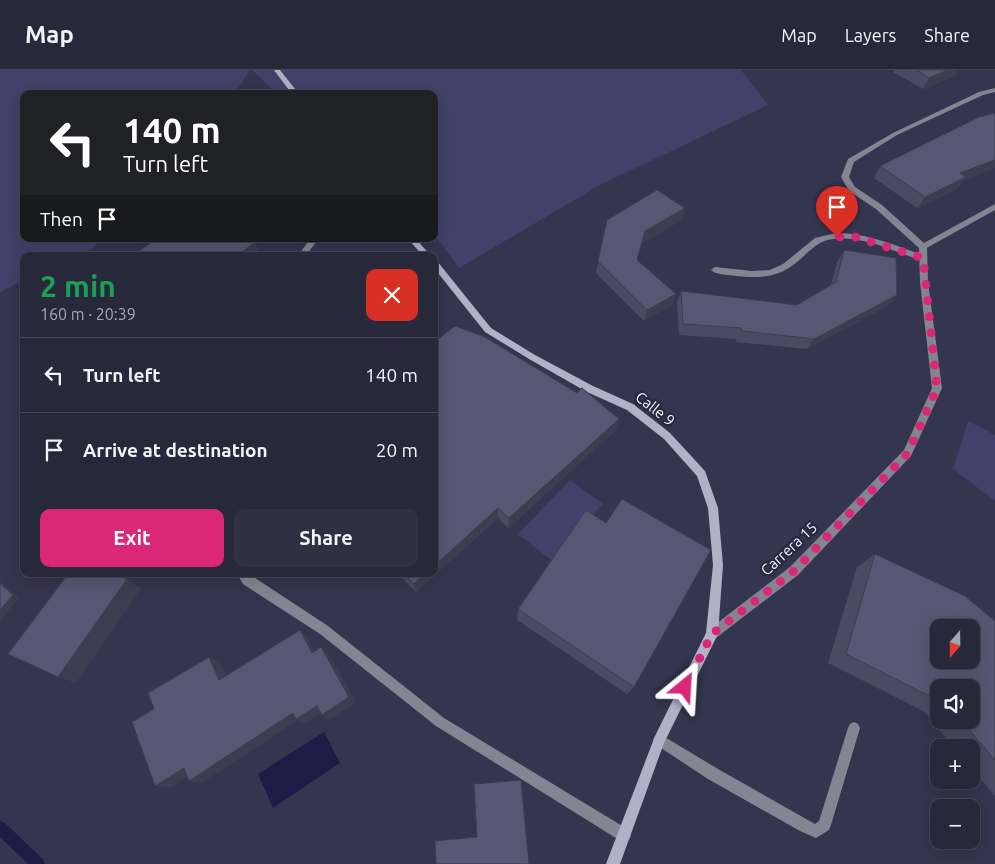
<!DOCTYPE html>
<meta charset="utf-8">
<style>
body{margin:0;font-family:Ubuntu,sans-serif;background:#2f3042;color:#f1f3f6;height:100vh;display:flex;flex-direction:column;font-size:19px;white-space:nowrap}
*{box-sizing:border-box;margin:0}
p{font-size:16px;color:#a4a6af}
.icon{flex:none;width:28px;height:28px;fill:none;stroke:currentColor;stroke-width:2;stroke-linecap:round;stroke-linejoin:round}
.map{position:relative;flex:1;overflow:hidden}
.drawer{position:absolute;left:20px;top:182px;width:418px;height:325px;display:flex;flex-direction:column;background:#27283a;border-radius:10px;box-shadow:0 5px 20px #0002,0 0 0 1px #434454}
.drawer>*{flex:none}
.guide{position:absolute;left:20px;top:20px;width:418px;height:152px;border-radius:10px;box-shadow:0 5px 20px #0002,0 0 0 1px #434454;background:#202124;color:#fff;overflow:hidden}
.needle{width:32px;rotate:200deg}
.tools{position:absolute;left:930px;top:549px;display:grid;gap:10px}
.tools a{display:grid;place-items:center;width:50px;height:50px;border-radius:10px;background:#27283a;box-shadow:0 5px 20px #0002,0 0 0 1px #434454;font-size:25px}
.pin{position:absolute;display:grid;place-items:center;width:42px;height:42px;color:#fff;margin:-51px -21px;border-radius:50% 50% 50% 0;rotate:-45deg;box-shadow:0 0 5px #0007}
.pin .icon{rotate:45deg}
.me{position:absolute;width:55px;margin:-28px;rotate:27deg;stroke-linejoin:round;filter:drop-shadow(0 0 4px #0008)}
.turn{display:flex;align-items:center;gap:18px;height:105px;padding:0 20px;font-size:22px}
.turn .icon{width:65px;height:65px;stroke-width:2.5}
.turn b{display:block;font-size:35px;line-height:42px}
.then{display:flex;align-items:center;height:48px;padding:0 20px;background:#0003;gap:10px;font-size:19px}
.round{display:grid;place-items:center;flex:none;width:52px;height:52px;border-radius:10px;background:#2f3042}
.summary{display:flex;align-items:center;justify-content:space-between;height:85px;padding:0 20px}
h1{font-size:30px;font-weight:700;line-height:38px;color:#1e9e55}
.cta{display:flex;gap:10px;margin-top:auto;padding:10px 20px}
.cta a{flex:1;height:58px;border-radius:10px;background:#db2777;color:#fff;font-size:20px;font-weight:700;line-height:58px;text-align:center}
.cta a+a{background:#2f3042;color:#f1f3f6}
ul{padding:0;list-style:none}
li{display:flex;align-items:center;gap:15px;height:75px;padding:0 20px;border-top:1px solid #434454}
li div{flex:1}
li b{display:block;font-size:19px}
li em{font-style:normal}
header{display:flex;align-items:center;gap:30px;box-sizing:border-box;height:70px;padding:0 25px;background:#27283a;border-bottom:1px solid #434454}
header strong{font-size:24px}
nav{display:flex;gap:28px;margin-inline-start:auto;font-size:18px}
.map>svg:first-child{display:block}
</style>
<header>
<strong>Map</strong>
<nav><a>Map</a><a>Layers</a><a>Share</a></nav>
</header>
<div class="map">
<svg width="995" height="794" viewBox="0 0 995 794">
<rect width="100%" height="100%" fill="#34354e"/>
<path fill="#414169" d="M0 0H250L234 24H24V169H100L93 179 76 186H24V210L0 222Z
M252 0H741L768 35 600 115 459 198 434 164V24H277Z
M968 351 995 365V431L953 399Z
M570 410 603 434 551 490 518 464Z"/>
<path fill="#1e1b46" d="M324 662 340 693 273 738 258 704Z"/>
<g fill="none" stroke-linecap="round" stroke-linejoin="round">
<path fill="#1e1b46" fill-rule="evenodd" d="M0 751 5 753 43 789 45 794H28L0 767Z"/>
<path fill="#848592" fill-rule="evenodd" d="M995 18V22L983 25 897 65 854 92 849 107 855 117 882 135 924 173 995 134V140L923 180 920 179 876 139 849 121 841 107 848 89 893 63 979 22Z
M836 163C868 163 896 176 926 186L927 188 923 191C894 182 865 165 833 169 814 171 805 188 789 198 773 208 754 208 737 206 729 205 716 205 711 200L715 197 752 201 770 200 783 194 815 168Z
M310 169H318L306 186H298Z
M237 504H249L328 556 444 648 629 760 631 765 629 770 624 772 619 770 436 656 320 564 243 514Z
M854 652 858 654 860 658 831 755 829 760 816 768 800 761 708 709 655 674 653 670 655 666 659 664 663 666 718 699 815 754 819 751 848 658 850 654Z"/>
<path fill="#848592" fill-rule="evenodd" d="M923 174 927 177 928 212 942 318 911 386 798 505 716 568 712 570 708 568 706 564 708 560 790 497 904 380 932 318 920 212 919 177Z"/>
<path fill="#b0b1c6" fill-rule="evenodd" d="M274 0H280L299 24H292Z
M408 169H416L431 186H423Z
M434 190 437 191 491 258 535 285 593 316 633 334 670 363 705 401 718 438 723 495 718 564 664 673 620 794H606L655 666 706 563 713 495 708 438 697 406 664 369 627 340 587 322 529 289 485 262 434 198Z"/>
</g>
<path fill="#4a4b62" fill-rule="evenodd" d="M894 0H958L955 6 923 19 893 2Z
M880 96 963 111 957 119 917 138 874 108Z
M685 138 682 150 642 173 637 190 672 235 644 251 596 203 607 150Z
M844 180 897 225 888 236 807 279 736 272V269L679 265 677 232 681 221 797 235 831 215 837 192Z
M434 272 619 349 615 361 508 458 498 448 416 522 398 504H434Z
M606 453 634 617 627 624 517 550 518 539Z
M875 484 995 551V726L971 698V678H954L925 642 828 593 857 497ZM939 618 971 650H939Z"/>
<path fill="#3c3d50" d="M948 0H958L955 6 923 19 929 8Z
M995 90V98L963 111 957 119 917 138 925 127 960 103Z
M685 138 682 150 642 173 645 161Z
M255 172 260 186H237Z
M676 224 672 235 644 251 647 240Z
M897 225 888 236 807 279 814 269Z
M619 349 615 361 508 458 509 448Z
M498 438V448L416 522 414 514 425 504H434V496Z
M127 509 141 519 76 613 58 607Z
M0 512 19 528 0 551Z
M300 560 308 568 320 590 312 583Z
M321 577 329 584 356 632 330 650 322 645Z
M209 587 221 594 231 616 219 610Z
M317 636 325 641 305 654 298 650 202 713 189 711 293 643Z
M184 698 198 700 171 718 155 716Z"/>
<path fill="#565772" stroke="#3c3d50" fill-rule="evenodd" d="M917 0H948L929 8Z
M995 43V90L960 103 966 107 925 127 880 96 979 47Z
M657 120 685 138 645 161 637 190 676 224 647 240 598 191 607 150Z
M156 169H188L194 172 198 169H248L255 172 237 186H132Z
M844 180 896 188 897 225 814 269 742 261 741 258 683 254 681 221 797 235 836 212Z
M455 256 485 267 577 323 582 318 619 349 509 448 498 438 434 496V373L435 372 434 371V272Z
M622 429 711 480 634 617 518 539 586 440 606 453Z
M875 484 965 526 995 551V690L961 650H971V618H939V631L846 584ZM939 558H971V590H939Z
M68 504H114L127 509 58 607 8 584Z
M404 504H425L414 514Z
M0 514 13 525 0 540Z
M300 560 312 583 321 577 349 627 322 645 317 636 296 649 293 643 189 711 184 698 155 716 132 652 154 639 148 623 209 587 219 610Z
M521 710 529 794H436L435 771 477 767 474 714Z"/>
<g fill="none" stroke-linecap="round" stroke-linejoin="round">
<path stroke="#db2777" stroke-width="9" stroke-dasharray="0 16.2" d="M685 617 712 564 794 501 908 383 937 318 923 188 852 166 837 167"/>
</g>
<g text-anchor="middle" stroke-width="5" stroke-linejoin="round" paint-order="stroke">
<g font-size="15" fill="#f3f4fd" stroke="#2a2b43">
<text transform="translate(655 339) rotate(38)" y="5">Calle 9</text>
<text transform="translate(789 479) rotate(-43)" y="5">Carrera 15</text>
</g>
</g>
</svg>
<div class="tools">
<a><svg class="needle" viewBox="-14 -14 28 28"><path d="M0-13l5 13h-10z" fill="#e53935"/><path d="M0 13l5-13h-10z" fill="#a4a6af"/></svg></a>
<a><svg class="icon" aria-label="sound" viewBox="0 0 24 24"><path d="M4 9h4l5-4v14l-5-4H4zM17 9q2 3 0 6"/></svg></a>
<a>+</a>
<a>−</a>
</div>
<div class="pin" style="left:837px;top:167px;background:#d93025"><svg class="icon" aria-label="arrive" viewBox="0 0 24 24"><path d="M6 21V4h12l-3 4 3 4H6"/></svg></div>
<svg class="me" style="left:685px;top:617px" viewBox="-20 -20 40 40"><path d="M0-17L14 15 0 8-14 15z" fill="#db2777" stroke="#fff" stroke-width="4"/></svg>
<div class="guide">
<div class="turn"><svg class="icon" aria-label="left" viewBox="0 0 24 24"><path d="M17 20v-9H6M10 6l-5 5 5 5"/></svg><div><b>140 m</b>Turn left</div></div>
<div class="then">Then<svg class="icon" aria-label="arrive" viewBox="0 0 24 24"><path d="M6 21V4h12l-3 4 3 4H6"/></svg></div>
</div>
<section class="drawer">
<div class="summary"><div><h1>2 min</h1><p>160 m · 20:39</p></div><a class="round" style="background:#d93025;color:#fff"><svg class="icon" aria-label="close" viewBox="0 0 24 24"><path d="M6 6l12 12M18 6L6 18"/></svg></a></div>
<ul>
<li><svg class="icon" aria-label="left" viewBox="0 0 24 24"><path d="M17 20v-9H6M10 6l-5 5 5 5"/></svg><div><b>Turn left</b></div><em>140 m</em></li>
<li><svg class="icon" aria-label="arrive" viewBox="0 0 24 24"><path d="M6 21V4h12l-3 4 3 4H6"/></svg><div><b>Arrive at destination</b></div><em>20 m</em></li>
</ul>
<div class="cta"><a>Exit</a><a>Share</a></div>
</section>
</div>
